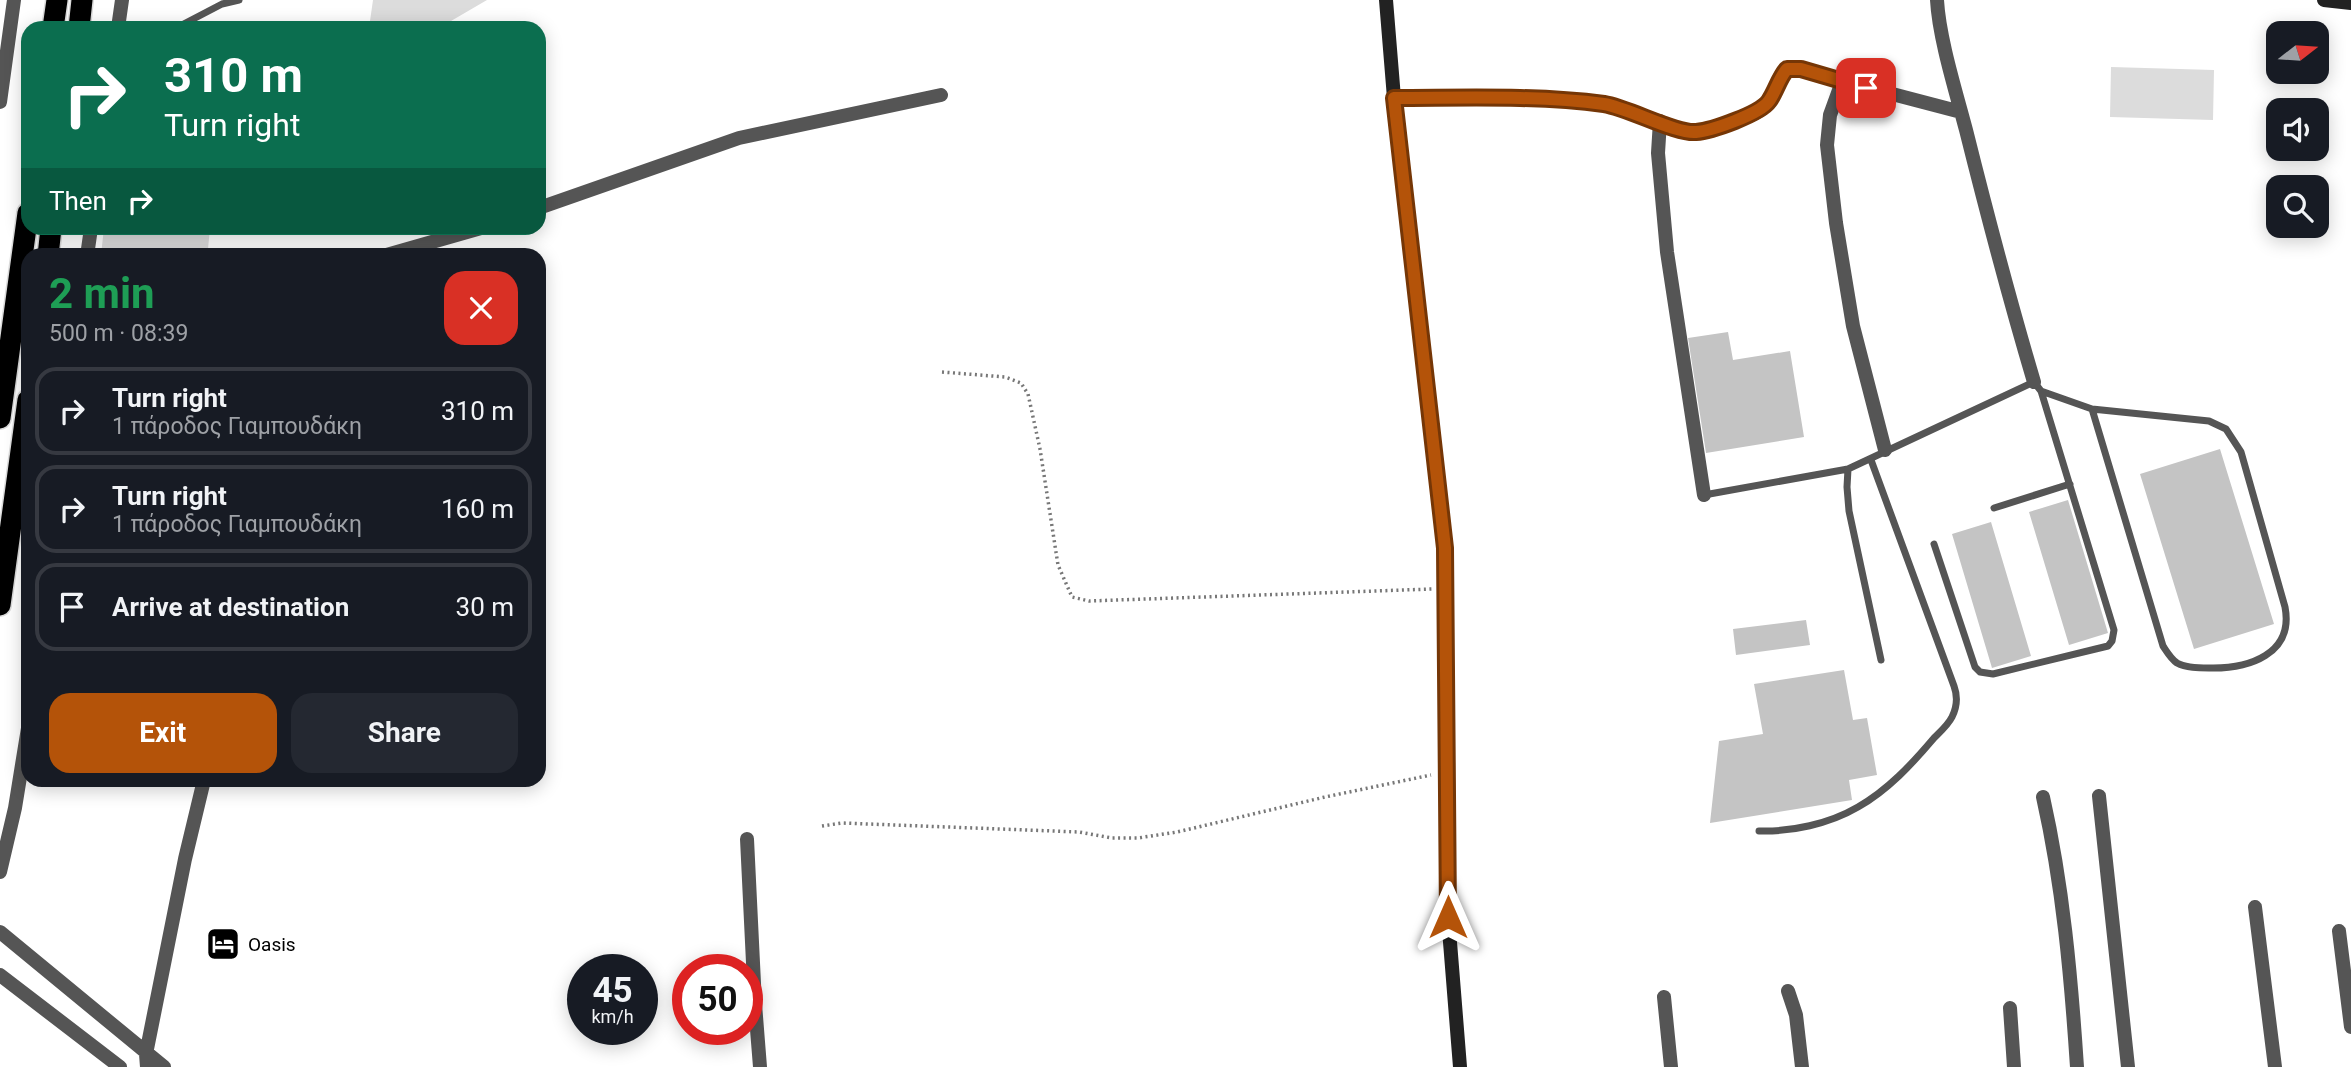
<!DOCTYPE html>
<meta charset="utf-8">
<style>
body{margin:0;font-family:Roboto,sans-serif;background:#242831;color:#f1f3f6;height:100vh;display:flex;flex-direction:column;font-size:26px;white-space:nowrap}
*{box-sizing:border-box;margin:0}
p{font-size:23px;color:#9ea1a6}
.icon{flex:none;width:38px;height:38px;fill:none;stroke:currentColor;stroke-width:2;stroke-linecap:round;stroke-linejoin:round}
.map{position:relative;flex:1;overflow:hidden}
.details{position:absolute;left:21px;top:248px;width:525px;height:539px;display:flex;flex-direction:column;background:#171b24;border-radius:21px;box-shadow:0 4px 18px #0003}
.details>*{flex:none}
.guide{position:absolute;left:21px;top:21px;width:525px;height:214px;border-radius:21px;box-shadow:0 4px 18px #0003;background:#0b6e4f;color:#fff;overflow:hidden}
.needle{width:46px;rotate:73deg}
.controls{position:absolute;left:2266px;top:21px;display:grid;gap:14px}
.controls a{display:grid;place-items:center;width:63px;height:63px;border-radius:14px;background:#171b24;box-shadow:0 4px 18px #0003;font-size:35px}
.speed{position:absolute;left:567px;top:954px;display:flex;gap:14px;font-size:35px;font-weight:700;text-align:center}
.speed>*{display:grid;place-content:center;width:91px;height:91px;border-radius:50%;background:#171b24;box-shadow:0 4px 18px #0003;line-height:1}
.speed small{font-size:18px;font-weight:400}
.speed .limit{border:10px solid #d22;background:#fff;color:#111}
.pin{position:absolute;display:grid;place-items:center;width:60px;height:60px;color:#fff;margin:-30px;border-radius:14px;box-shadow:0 4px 10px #0006}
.me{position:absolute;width:77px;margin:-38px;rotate:0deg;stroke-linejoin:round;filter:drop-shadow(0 0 5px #0008)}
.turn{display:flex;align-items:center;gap:24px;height:147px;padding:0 28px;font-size:32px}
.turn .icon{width:91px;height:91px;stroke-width:2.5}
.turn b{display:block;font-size:49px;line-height:60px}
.then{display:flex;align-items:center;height:66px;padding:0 28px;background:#0003;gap:14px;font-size:26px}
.round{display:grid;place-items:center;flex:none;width:74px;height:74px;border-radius:21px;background:#242831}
.head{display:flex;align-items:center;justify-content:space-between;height:119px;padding:0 28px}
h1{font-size:42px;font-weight:700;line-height:52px;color:#1e9e55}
.action{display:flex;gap:14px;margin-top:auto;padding:14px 28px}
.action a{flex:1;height:80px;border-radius:21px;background:#b45309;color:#fff;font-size:28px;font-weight:700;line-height:80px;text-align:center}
.action a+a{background:#242831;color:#f1f3f6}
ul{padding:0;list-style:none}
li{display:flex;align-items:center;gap:21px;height:88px;margin:0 14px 10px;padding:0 14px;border:4px solid #363941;border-radius:21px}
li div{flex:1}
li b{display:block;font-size:26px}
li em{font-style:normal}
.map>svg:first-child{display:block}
</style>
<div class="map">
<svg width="2351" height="1067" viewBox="0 0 2351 1067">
<rect width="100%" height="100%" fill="#fff"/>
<path fill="#dcdcdc" d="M373 0H487L439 28H369Z
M2111 67 2214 70 2213 120 2110 117Z
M104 228H210L208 249 204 255H101Z"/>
<path fill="#c4c4c4" d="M1728 332 1733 360 1790 351 1804 437 1706 453 1688 338Z
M2220 449 2274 624 2194 649 2140 474Z
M2068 500 2108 633 2069 645 2029 512Z
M1991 522 2031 656 1992 668 1952 534Z
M1806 620 1810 645 1736 655 1733 629Z
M1844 670 1853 720 1867 718 1877 775 1849 780 1852 800 1710 823 1719 741 1763 734 1754 684Z"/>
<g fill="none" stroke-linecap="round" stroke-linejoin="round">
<defs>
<path id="motorway" d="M53 28 57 0
M79 28 82 0
M48 256 51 228
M0 418 28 213
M0 605 28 400"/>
</defs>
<use href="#motorway" stroke="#dbdbdb" stroke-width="24"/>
<path stroke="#777" stroke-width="3.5" stroke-dasharray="2 3.5" stroke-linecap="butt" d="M942 372 1005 377 1021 383 1028 394 1040 449 1058 565 1072 597 1089 601 1432 589
M822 826 842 823 1079 832 1112 838H1138L1177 832 1325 797 1431 775"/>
<path stroke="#555" stroke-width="7" d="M176 28 222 4 239 0
M1848 469 1847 487 1849 511 1881 660
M1704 495 1848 469 2034 382 2041 391 2092 409 2209 421 2226 429 2241 452 2285 607C2294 654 2249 669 2209 668 2199 668 2186 668 2177 663 2171 659 2167 652 2163 646L2092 409
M1994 508 2070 484
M1934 544 1975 667 1980 672 1993 674 2108 646 2112 641 2114 630 2041 391
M1759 831C1791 832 1829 824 1858 807 1888 790 1912 764 1934 738 1940 732 1948 725 1952 717 1957 707 1958 697 1954 686L1871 460"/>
<path stroke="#555" stroke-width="14" d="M1937 0C1939 38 1956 92 1966 130 1987 214 2009 298 2034 382
M1842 82 1830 115 1827 145 1836 223 1853 326 1885 450
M1394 98C1463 98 1535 95 1604 104 1630 108 1676 134 1696 132 1710 131 1751 117 1762 109 1775 99 1777 71 1793 68L1961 112
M1660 121 1658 153 1667 252 1704 495
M539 208 739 138 941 95
M383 256 481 228
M2099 796 2128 1067
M2043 797C2063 886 2071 976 2077 1067
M747 839 755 1004 760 1067
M2255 907 2275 1067
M2339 931 2351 1027
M0 932 164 1067
M1788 991 1796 1015 1802 1067
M1664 997 1671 1067
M2010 1008 2014 1067
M147 1067 146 1054 185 859 204 780"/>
<path stroke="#555" stroke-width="14" d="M118 28 122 0
M0 102 14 0
M87 256 91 228
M0 872 15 808 28 728
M0 975 120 1067"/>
<path stroke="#222" stroke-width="14" d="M1386 0 1394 98 1445 548 1448 917 1460 1067
M2324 0 2351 3"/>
<use href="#motorway" stroke="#000" stroke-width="21"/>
</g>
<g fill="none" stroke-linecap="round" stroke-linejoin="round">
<defs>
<path id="route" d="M1448 917 1445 548 1394 98C1463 98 1535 95 1604 104 1629 108 1676 134 1696 132 1711 131 1760 114 1769 101 1776 91 1779 78 1787 69H1801L1866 88"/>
</defs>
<use href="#route" stroke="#753606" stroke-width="18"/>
<use href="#route" stroke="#b45309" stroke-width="12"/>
</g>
<defs>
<symbol id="hotel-square" viewBox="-11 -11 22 22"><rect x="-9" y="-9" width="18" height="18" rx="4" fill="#000" stroke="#fff"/><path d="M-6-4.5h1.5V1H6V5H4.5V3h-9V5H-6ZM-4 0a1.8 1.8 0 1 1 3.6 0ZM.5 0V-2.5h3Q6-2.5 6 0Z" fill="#fff"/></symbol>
</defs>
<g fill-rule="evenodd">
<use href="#hotel-square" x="204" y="925" width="38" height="38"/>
</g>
<g text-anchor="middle" stroke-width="7" stroke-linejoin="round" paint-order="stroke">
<g font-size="19" fill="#000" stroke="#fff" text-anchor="start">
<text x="248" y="951">Oasis</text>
</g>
</g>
</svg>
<div class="controls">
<a><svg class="needle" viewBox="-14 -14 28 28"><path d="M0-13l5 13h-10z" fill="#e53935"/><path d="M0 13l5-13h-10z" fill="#9ea1a6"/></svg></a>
<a><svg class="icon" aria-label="sound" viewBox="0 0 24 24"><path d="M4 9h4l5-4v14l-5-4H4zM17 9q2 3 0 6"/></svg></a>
<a><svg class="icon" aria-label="search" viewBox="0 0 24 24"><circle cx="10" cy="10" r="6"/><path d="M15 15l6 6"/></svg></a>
</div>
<div class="speed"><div>45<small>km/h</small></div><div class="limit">50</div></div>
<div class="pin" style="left:1866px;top:88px;background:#d93025"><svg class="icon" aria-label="arrive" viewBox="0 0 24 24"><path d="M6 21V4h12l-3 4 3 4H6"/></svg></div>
<svg class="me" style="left:1448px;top:917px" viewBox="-20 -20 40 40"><path d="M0-17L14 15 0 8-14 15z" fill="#b45309" stroke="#fff" stroke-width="4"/></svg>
<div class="guide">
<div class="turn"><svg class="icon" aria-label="right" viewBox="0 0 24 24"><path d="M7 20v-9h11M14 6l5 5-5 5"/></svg><div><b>310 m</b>Turn right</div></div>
<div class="then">Then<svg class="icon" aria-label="right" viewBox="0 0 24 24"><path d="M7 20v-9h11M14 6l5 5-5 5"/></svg></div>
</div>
<section class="details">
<div class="head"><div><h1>2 min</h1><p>500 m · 08:39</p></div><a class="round" style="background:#d93025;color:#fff"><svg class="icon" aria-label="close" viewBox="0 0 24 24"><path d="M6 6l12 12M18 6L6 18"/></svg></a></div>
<ul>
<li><svg class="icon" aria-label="right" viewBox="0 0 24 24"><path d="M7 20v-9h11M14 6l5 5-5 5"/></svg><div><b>Turn right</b><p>1 πάροδος Γιαμπουδάκη</p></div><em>310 m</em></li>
<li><svg class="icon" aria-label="right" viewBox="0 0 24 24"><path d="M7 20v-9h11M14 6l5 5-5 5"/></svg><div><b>Turn right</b><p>1 πάροδος Γιαμπουδάκη</p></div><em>160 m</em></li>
<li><svg class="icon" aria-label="arrive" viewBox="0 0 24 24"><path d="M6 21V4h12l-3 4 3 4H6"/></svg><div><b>Arrive at destination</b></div><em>30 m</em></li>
</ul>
<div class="action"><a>Exit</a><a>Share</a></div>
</section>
</div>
